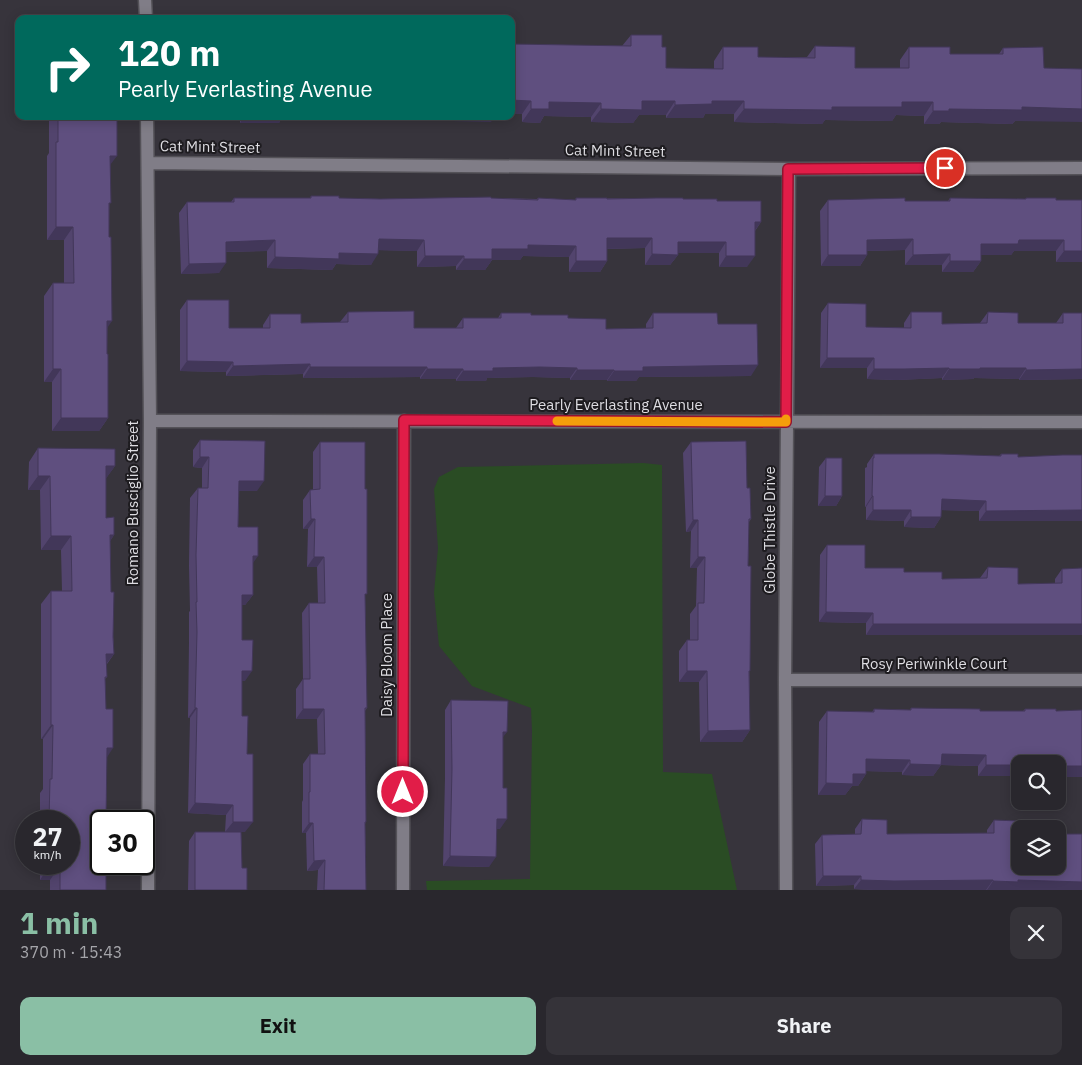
<!DOCTYPE html>
<meta charset="utf-8">
<style>
body{margin:0;font-family:"IBM Plex Sans",sans-serif;background:#353339;color:#f1f3f6;height:100vh;display:flex;flex-direction:column;font-size:19px;white-space:nowrap}
*{box-sizing:border-box;margin:0}
p{font-size:16px;color:#a5a5aa}
.icon{flex:none;width:28px;height:28px;fill:none;stroke:currentColor;stroke-width:2;stroke-linecap:round;stroke-linejoin:round}
.map{position:relative;height:890px;overflow:hidden}
.sheet{display:flex;flex-direction:column;background:#29272d;flex:1}
.sheet>*{flex:none}
.guide{position:absolute;left:15px;top:15px;width:500px;height:105px;border-radius:10px;box-shadow:0 2px 12px #0003,0 0 0 1px #454449;background:#00695c;color:#fff;overflow:hidden}
.controls{position:absolute;left:1011px;top:755px;display:grid;gap:10px}
.controls a{display:grid;place-items:center;width:55px;height:55px;border-radius:10px;background:#29272d;box-shadow:0 2px 12px #0003,0 0 0 1px #454449;font-size:25px}
.speed{position:absolute;left:15px;top:810px;display:flex;gap:10px;font-size:25px;font-weight:700;text-align:center}
.speed>*{display:grid;place-content:center;width:65px;height:65px;border-radius:50%;background:#29272d;box-shadow:0 2px 12px #0003,0 0 0 1px #454449;line-height:1}
.speed small{font-size:12px;font-weight:400}
.speed .limit{border:2px solid #111;border-radius:8px;background:#fff;color:#111}
.pin{position:absolute;display:grid;place-items:center;width:42px;height:42px;color:#fff;margin:-21px;border:2px solid #fff;border-radius:50%;box-shadow:0 1px 5px #0007}
.me{position:absolute;width:55px;margin:-28px;rotate:0deg;stroke-linejoin:round;filter:drop-shadow(0 0 4px #0008)}
.turn{display:flex;align-items:center;gap:18px;height:105px;padding:0 20px;font-size:22px}
.turn .icon{width:65px;height:65px;stroke-width:2.5}
.turn b{display:block;font-size:35px;line-height:42px}
.round{display:grid;place-items:center;flex:none;width:52px;height:52px;border-radius:10px;background:#353339}
.summary{display:flex;align-items:center;justify-content:space-between;height:85px;padding:0 20px}
h1{font-size:30px;font-weight:700;line-height:38px;color:#8abfa5}
.action{display:flex;gap:10px;margin-top:auto;padding:10px 20px}
.action a{flex:1;height:58px;border-radius:10px;background:#8abfa5;color:#111;font-size:20px;font-weight:700;line-height:58px;text-align:center}
.action a+a{background:#353339;color:#f1f3f6}
.map>svg:first-child{display:block}
</style>
<div class="map">
<svg width="1082" height="890" viewBox="0 0 1082 890">
<rect width="100%" height="100%" fill="#37343c"/>
<path fill="#2a4c24" d="M643 463 662 465 663 772 712 774 737 890H427L426 881 530 879 532 731 531 708 472 686 439 646 434 593 438 548 434 489 439 477 458 467Z"/>
<g fill="none" stroke-linecap="round" stroke-linejoin="round">
<defs>
<path id="street" d="M145 0 146 19
M147 116 150 421 148 890
M148 163 789 169 1082 168
M150 421 1082 422
M785 680H1082
M403 890 404 421
M786 890 785 680 789 169"/>
</defs>
<use href="#street" stroke="#545258" stroke-width="15"/>
<use href="#street" stroke="#807d87" stroke-width="12"/>
</g>
<path fill="#52446d" d="M631 35 662 47 666 68 714 69V61L723 47 758 57H807L815 46 855 68H900V60L909 47 950 54H999L1003 48 1015 121 1012 124 941 122 939 124H924V116L896 115 892 121 825 120 822 124 734 122V114H705L703 118H666V115H639L633 123 591 122V117L544 116 540 123 522 122V114H511V44L622 46Z
M49 116H110V165L107 354 108 418 99 431H52V382H44V296L53 283H64V240H47V156L49 153Z
M240 116H310L306 121H280L279 123H240Z
M311 196 339 198 380 199 491 198 537 199 538 198 575 200 576 198 683 199 717 201 761 222 755 231 747 267H719V253H678V255L670 265H645V248L607 249V261L600 272H569V257L523 256 520 260H492L485 270H456V266L417 267V251L378 250 371 265 336 264 332 270 267 268V251L226 252 219 273 181 274 179 213 187 202H231L234 198H310Z
M950 198 1025 199 1026 198 1056 200 1082 262H1056V251H1014L1011 255H981V261L973 272H942V265H905V250L867 251V255L860 266H821L820 211 828 200 905 201H948Z
M187 300 229 328H263V325L270 314 301 323 340 322 348 312 414 328H456L463 318H498L501 313 568 318 606 329 646 328V324L653 313 718 324 751 376 639 377 636 381H607V380H570V378L533 377 487 378 486 381H456V379H420V377L303 378V374L226 376V372L180 371V310Z
M828 303 866 327 904 328V323L911 312 942 324 980 323 988 312 1018 323H1056L1063 313 1082 379 1019 380V379L974 378 973 379 942 380V378L897 380 867 379V368H820L821 313Z
M200 440 257 491H239L238 527 253 564V595L245 605H242V640L245 681H242V716L245 832H241L242 868 247 890H188L189 841 195 832H225L226 815 188 813 190 718H188L189 642V612L190 611 189 566 190 498 198 488H202V468L193 467V450Z
M320 442 365 598 367 708 365 711 366 822 365 824 366 890H317L318 870 307 871 306 833H302V802L303 800V764L310 754H318L317 719H296V689L303 679 302 613 309 603H318L317 567H307L308 529H303V500L310 490H313V452Z
M691 442 747 488 751 519 749 522 748 566 750 730 742 742H700L699 682H679V651L687 640H690V614L696 606 697 568H690L691 531 686 532 683 453Z
M38 448 115 466 106 478V518L114 535 110 541 111 592 114 654 107 664V677L105 679 107 757 101 821 106 890H50V880H40V864H69V821H40V793L43 789V739H41V604L51 591H62L61 550H41L40 490H28L29 462Z
M874 454 999 456 1001 454 1018 457 1082 455V521H979V511L941 510V517L934 528 904 527V521L866 520V507H865V468L867 467V464Z
M826 458 842 496 836 506H818L819 467Z
M827 545 865 568 904 572 942 579 980 578 988 567 1018 584 1055 583V579L1062 569 1082 635H866V623L819 622 820 555Z
M451 700 503 738 500 829H497L489 867 443 866 445 778V710Z
M911 708 980 711H1023L1025 709 1056 711 1082 710V777H1058V764H1020V783H1016V776H978V766L941 765 933 776 902 775V772L866 771V774L858 786H852L845 795H818L819 722 827 711 872 712 874 709 910 710Z
M862 819 887 834 987 833V830L994 820 1019 833 1077 890H874L854 889V885L816 886 815 844 822 835 855 834V829Z"/>
<path fill="#423759" d="M511 100 531 101 522 114H511Z
M642 101H675L666 115H639L633 123 591 122 601 109Z
M712 101H744L734 114H705L703 118H666L675 105Z
M549 102 601 103 591 117 544 116 540 123 522 122 531 109Z
M902 102H933L924 116 896 115 892 121 825 120 822 124 734 122 744 109Z
M1022 107 1082 109V122L1015 121 1012 124 941 122 939 124H924L933 111 949 109Z
M245 116H310L306 121H280L279 123H240Z
M341 116H421L418 121 339 119Z
M454 116H495L491 122 451 121Z
M110 156H117L107 169Z
M755 222H761L753 233Z
M56 227H73L64 240H47Z
M607 238H652L645 248 600 249Z
M379 239 424 240 417 251 371 250Z
M913 239 905 250 860 251 867 240Z
M275 240 267 251 218 252 226 242Z
M1019 240H1064L1056 251H1014L1011 255H973L981 244Z
M678 242H726L719 253H670Z
M528 245 576 246 569 257 523 256 520 260H492L485 270H456L464 259 492 249Z
M1064 251H1082V262H1056Z
M339 253 378 254 371 265 336 264 332 270 267 268 275 257Z
M652 254 678 255 670 265H645Z
M950 254 942 265H905L913 255Z
M828 255H867L860 266H821Z
M425 256H464L456 266 417 267Z
M726 256H755L747 267H719Z
M576 261H607L600 272H569Z
M950 261H981L973 272H942Z
M226 263 219 273 181 274 189 264Z
M107 321H112L103 334Z
M827 358H874L867 368H820Z
M187 361 233 362 226 372 180 371Z
M310 364 303 374 226 376 233 366Z
M758 365 751 376 639 377 636 381H607L614 371 643 367Z
M310 367H427L420 377 303 378Z
M540 367 577 368 570 378 533 377 487 378 486 381H456L463 371 493 368Z
M949 368 942 378 897 380 867 379 874 369Z
M980 368H1026L1019 379 974 378 973 379 942 380 949 369Z
M53 369H61L52 382H44Z
M427 369H463L456 379H420Z
M1082 369V379L1019 380 1026 370Z
M577 370H614L607 380H570Z
M61 418H108L99 431H52Z
M200 457H209L202 468 193 467Z
M106 466H115L105 480Z
M38 476H50L40 490H28Z
M239 481H264L257 491H232Z
M825 496H842L836 506H818Z
M872 496H873L866 507H865Z
M942 499 986 501 979 511 934 510Z
M873 510H911L904 521 866 520Z
M1082 510V521H979L986 511Z
M911 517H941L934 528 904 527Z
M311 519H315L308 529H303Z
M693 520H698L691 531 686 532Z
M110 535H114L105 549Z
M51 536H71L61 550H41Z
M253 556H258L251 566Z
M314 557H324L317 567H307Z
M698 557H705L697 568H690Z
M242 595H253L245 605H234Z
M826 612 873 613 866 623 819 622Z
M873 624H1082V635H866Z
M106 654H114L104 667Z
M242 671H252L245 681H235Z
M687 671H707L699 682H679Z
M195 708H197L190 718H188Z
M303 709H324L317 719H296Z
M51 725H53L43 739H41Z
M750 730 742 742H700L708 731Z
M503 732H507L500 741Z
M107 748H113L104 762Z
M942 754 986 755 978 766 941 765 933 776 902 775 910 764Z
M866 759 910 760 902 772 858 771Z
M986 765H1020V771L1016 776H978Z
M1058 766H1082V777H1058Z
M853 774H866L858 786H852L845 795H818L826 783Z
M1020 777V783H1016Z
M195 803 233 805 226 815 188 813Z
M497 819H507L500 829H490Z
M233 822H253L245 832H225Z
M309 823H313L306 833H302Z
M450 856 496 857 489 867 443 866Z
M325 860 318 870 307 871 314 861Z
M49 866H60L50 880H40Z
M823 876H861L854 885 816 886Z
M861 880H993L986 890H874L854 889Z
M1018 880 1082 881V890H987L993 881Z"/>
<path fill="#5f4f7f" stroke="#423759" d="M631 35H662V47H666V68L723 69V47H758V57L815 58V46L855 47V68H909V47H950V54H1003V48L1043 47 1044 68 1082 69V109L1022 107V110L949 109V111H933V102H902V107H832V110L744 109V101H712V104L675 105V101H642V110L601 109V103L549 102V109H531V101L511 100V44L631 46Z
M58 116H110V119H117V156H110L111 203H109V237H111L112 321H107V354H108V418H61V369H53V283H74L73 227H56V142H58Z
M311 196H339V198L380 199 491 197V198L538 200V198L576 200V198H607V199L657 198H683V199H717V201H761V222H755V256H726V242H678V255L652 254V238H607V261H576V246L528 245V249H492V259H464V256H425L424 240 379 239 378 254 339 253V259L275 257V240L226 242V263L189 264 187 202H234V198H311Z
M905 198V201H950V198L1026 199V198H1056V200H1082V251H1064V240H1019L1018 244H981V261H950V254L913 255V239L867 240V255H828V200Z
M187 300H229V328H270V314H301V323L348 322V312L414 311V328H463V318H501V313H531V315H568V318L606 319V329L653 328V313H717L718 324H757L758 365 643 367V371H614V370H577V368L540 367 493 368V371H463V369H427V367H310V364L233 366V362L187 361Z
M828 303 866 304V327L911 328V312H942V324L987 323 988 312 1018 313V323H1063V313H1082V369L1026 370V368H980V369H949V368L904 369H874V358H827Z
M200 440 265 441 264 481H239L238 527H258V556H253V595H242V640H253L252 671H242V716H248L247 754H253V822H233V805L195 803 197 708H195L197 632 196 602H197L196 555 198 488H208L209 457H200Z
M746 441 747 488H750L751 519H749L748 566H751L750 671H749L750 730 708 731 707 671H687V640H698V603H704L705 557H698V520H693L691 442Z
M320 442H365V489H367V594H365L367 708H365L366 822H365L366 890H324L325 860 314 861 313 823H309V792H310V754H325L324 709H303V679H310L309 603H325L324 557H314L315 519H311L310 490 320 489Z
M38 448 115 449V466H106V518L114 517V535H110L111 592H114L113 637 114 654H106L107 677H105L106 709H113V748H107L106 821H101V864H106V890H60V866H49V864H69V821H49L50 779H52L53 725H51V591H72L71 536H51L50 476H38Z
M874 454H939L1001 456V454H1018V457L1063 455H1082V510L986 511V501L942 499 941 517H911V510H873V496H872L873 458H874Z
M826 458H842V496H825Z
M827 545H865V568H904V572H942V579L987 578 988 567 1018 568V584L1062 583V569L1082 568V624H873V613L826 612Z
M451 700 508 701 507 732H503V788H507V819H497L496 857 450 856 452 769Z
M911 708 980 709V711H1025V709H1056V711L1082 710V766H1058V764H1020V765H986V755L942 754 941 765 910 764V760L866 759V774H853V784L826 783 827 711 874 712V709L911 710Z
M862 819 887 820V834L994 833V820L1019 821V833H1020V866H1058V834H1082V882L1018 880V882L993 881V880L894 881 861 880V876H823L822 835 861 834Z
M195 832H241L242 868H247V890H195Z"/>
<g fill="none" stroke-linecap="round" stroke-linejoin="round">
<defs>
<path id="route" d="M403 792 404 420 786 422 788 169 945 168"/>
</defs>
<use href="#route" stroke="#92132f" stroke-width="12"/>
<use href="#route" stroke="#e11d48" stroke-width="9"/>
<path stroke="#f59e0b" stroke-width="9" d="M557 421 786 422V419"/>
</g>
<g text-anchor="middle" stroke-width="4" stroke-linejoin="round" paint-order="stroke">
<g font-size="15" fill="#dedde2" stroke="#1e1c20">
<text transform="translate(210 147) rotate(1)" y="5">Cat Mint Street</text>
<text transform="translate(615 151) rotate(1)" y="5">Cat Mint Street</text>
<text x="616" y="410">Pearly Everlasting Avenue</text>
<text transform="translate(133 503) rotate(-90)" y="5">Romano Busciglio Street</text>
<text transform="translate(770 530) rotate(-90)" y="5">Globe Thistle Drive</text>
<text transform="translate(387 655) rotate(-90)" y="5">Daisy Bloom Place</text>
<text x="934" y="669">Rosy Periwinkle Court</text>
</g>
</g>
</svg>
<div class="controls">
<a><svg class="icon" aria-label="search" viewBox="0 0 24 24"><circle cx="10" cy="10" r="6"/><path d="M15 15l6 6"/></svg></a>
<a><svg class="icon" aria-label="layers" viewBox="0 0 24 24"><path d="M12 4l9 5-9 5-9-5zM3 14l9 5 9-5"/></svg></a>
</div>
<div class="speed"><div>27<small>km/h</small></div><div class="limit">30</div></div>
<div class="pin" style="left:945px;top:168px;background:#d93025"><svg class="icon" aria-label="arrive" viewBox="0 0 24 24"><path d="M6 21V4h12l-3 4 3 4H6"/></svg></div>
<svg class="me" style="left:403px;top:792px" viewBox="-20 -20 40 40"><circle r="17" fill="#e11d48" stroke="#fff" stroke-width="3"/><path d="M0-11L8 9 0 5-8 9z" fill="#fff"/></svg>
<div class="guide">
<div class="turn"><svg class="icon" aria-label="right" viewBox="0 0 24 24"><path d="M7 20v-9h11M14 6l5 5-5 5"/></svg><div><b>120 m</b>Pearly Everlasting Avenue</div></div>
</div>
</div>
<section class="sheet">
<div class="summary"><div><h1>1 min</h1><p>370 m · 15:43</p></div><a class="round"><svg class="icon" aria-label="close" viewBox="0 0 24 24"><path d="M6 6l12 12M18 6L6 18"/></svg></a></div>
<div class="action"><a>Exit</a><a>Share</a></div>
</section>
